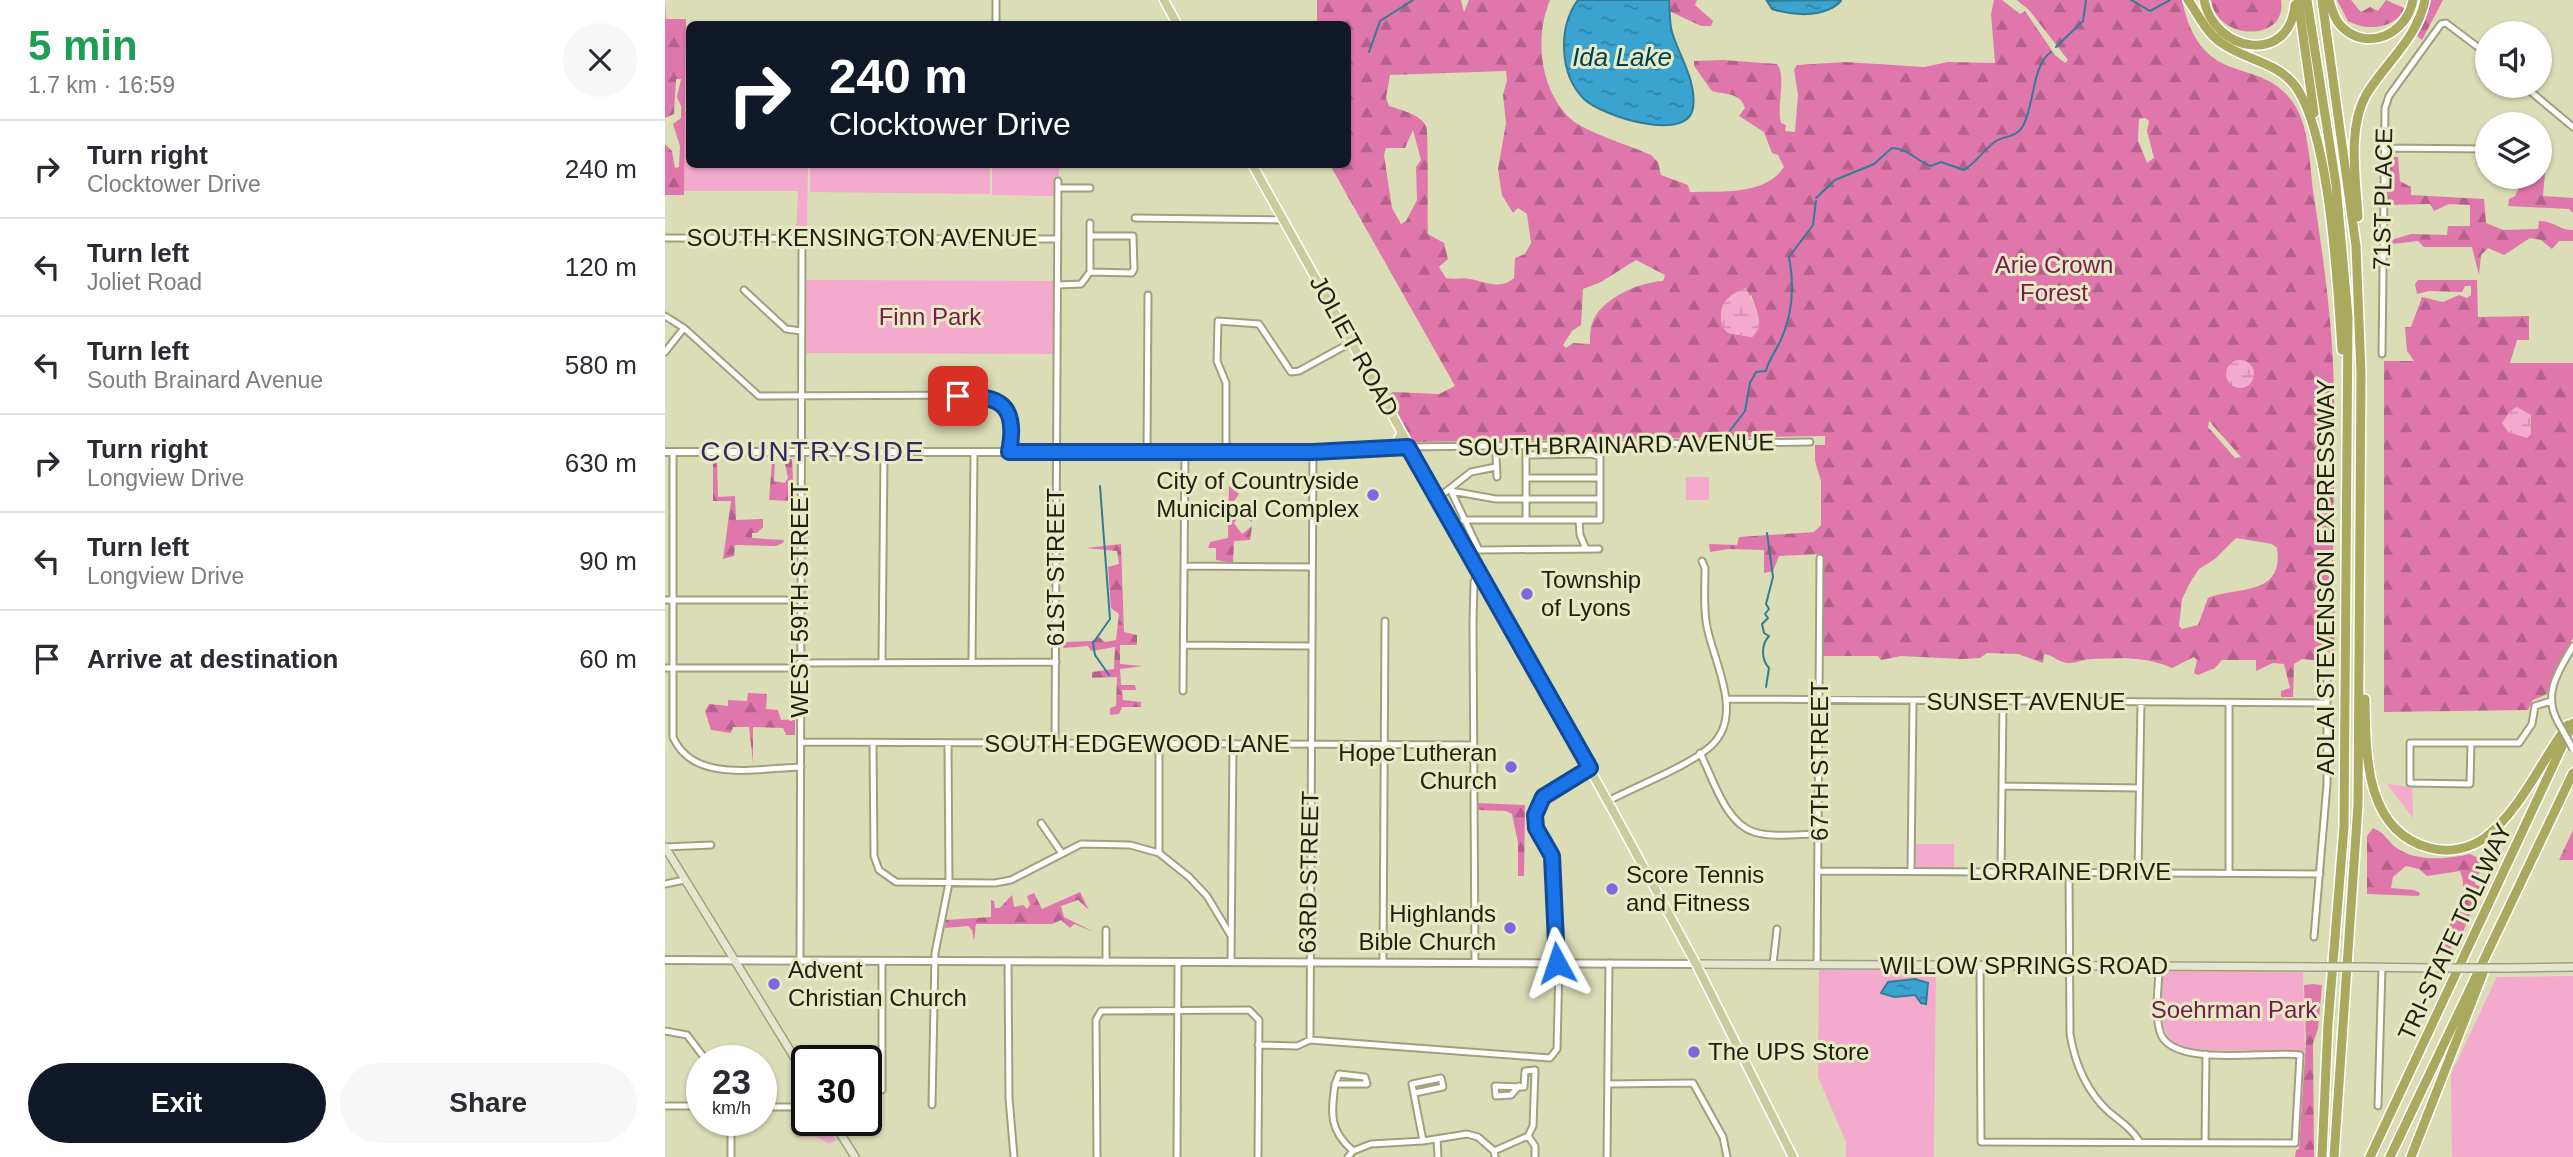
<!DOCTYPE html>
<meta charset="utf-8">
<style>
body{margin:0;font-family:Arial,sans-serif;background:#f7f7f7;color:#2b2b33;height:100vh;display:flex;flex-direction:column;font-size:26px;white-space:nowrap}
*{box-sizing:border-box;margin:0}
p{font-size:23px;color:#7c7c81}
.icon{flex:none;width:38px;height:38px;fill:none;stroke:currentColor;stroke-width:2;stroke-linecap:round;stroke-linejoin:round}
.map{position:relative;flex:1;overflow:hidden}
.side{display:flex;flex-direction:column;background:#fff;width:665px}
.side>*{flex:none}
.top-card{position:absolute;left:21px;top:21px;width:665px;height:147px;border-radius:10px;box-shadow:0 2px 5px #0004;background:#111827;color:#fff;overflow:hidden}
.fabs{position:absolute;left:1810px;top:21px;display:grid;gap:14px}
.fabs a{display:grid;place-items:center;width:77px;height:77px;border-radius:50%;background:#fff;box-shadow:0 2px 5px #0004;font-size:35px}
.speed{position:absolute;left:21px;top:1045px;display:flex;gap:14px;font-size:35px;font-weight:700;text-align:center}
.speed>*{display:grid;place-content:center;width:91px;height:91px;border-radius:50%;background:#fff;box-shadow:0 2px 5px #0004;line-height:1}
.speed small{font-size:18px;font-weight:400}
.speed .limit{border:4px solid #111;border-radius:10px;background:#fff;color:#111}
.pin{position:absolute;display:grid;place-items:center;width:60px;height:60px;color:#fff;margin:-30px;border-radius:14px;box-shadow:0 4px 10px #0006}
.me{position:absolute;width:77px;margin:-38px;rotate:355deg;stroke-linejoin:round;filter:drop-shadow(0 0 5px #0008)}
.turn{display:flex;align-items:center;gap:24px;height:147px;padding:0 28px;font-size:32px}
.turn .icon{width:91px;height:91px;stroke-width:2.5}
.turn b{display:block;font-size:49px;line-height:60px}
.round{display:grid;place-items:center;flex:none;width:74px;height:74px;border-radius:37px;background:#f7f7f7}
.headline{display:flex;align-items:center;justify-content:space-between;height:119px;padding:0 28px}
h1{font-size:42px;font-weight:600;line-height:52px;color:#1e9e55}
.button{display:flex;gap:14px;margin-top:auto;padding:14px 28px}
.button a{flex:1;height:80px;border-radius:42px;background:#111827;color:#fff;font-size:28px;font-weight:600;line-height:80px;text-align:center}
.button a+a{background:#f7f7f7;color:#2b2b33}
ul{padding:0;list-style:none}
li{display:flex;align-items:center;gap:21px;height:98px;padding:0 28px;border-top:2px solid #e1e1e2}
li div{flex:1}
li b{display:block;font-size:26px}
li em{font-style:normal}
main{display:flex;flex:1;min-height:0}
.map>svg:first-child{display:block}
</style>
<main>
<section class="side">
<div class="headline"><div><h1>5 min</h1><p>1.7 km · 16:59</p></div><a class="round"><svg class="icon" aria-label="close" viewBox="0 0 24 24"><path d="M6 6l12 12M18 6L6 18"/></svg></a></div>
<ul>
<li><svg class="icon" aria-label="right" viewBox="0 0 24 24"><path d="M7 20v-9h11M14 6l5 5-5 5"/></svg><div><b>Turn right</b><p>Clocktower Drive</p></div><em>240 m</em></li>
<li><svg class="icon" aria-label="left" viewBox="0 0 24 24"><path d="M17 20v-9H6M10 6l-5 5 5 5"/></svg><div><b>Turn left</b><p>Joliet Road</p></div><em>120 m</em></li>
<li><svg class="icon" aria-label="left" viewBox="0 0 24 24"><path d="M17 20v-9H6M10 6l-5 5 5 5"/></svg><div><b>Turn left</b><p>South Brainard Avenue</p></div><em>580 m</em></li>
<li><svg class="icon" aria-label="right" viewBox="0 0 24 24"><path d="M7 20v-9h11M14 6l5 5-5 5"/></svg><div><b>Turn right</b><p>Longview Drive</p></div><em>630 m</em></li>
<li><svg class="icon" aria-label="left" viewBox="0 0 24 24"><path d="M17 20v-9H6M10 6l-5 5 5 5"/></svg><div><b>Turn left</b><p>Longview Drive</p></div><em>90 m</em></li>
<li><svg class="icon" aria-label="arrive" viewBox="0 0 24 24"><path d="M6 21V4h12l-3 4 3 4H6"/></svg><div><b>Arrive at destination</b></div><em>60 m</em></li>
</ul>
<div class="button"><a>Exit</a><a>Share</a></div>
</section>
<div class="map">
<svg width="1908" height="1157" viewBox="0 0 1908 1157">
<defs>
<pattern id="forest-firs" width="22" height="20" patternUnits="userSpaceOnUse" patternTransform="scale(1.75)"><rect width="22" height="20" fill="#e077ac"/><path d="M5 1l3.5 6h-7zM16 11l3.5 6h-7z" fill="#b5618b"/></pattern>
<pattern id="wetland-marsh" width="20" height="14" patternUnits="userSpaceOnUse" patternTransform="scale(1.75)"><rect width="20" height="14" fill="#f3aacc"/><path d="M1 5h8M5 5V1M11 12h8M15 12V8" fill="none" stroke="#d092ae"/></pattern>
<pattern id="water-ripples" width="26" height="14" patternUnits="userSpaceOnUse" patternTransform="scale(1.75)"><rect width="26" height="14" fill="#3aa3cf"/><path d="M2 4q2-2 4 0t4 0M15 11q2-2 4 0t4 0" fill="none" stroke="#3084a7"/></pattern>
</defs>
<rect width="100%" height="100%" fill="#dbddb7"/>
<path fill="#f3aacc" d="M20 112H24V164L143 165 142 232H131L133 191H19Z
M145 165H325V194L145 192Z
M327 165H395L390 196 327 195Z
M140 280 390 281 389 354 140 353Z
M1021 477H1044V500H1021Z
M1722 784 1747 787 1748 818Z
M1248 844H1289V869H1250Z
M1503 969 1638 972 1640 1051 1519 1050C1488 1033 1497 1005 1497 974Z
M1154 970H1271L1269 1157H1181V1142L1153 1077Z
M1908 976V1157H1787L1786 1074 1832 977Z
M145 1120H159L171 1140 164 1144 152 1137H130L133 1121Z"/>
<path fill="url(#forest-firs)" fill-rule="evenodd" d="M652 0H796L799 12 804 0H885C869 38 875 92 907 120 920 132 967 146 986 155L993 162 996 175 1023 185 1025 192C1055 191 1100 196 1119 167L1113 155 1107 153 1099 132 1074 116 1080 108C1075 92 1061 95 1047 91L1029 66V61L1058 60 1112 64C1122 75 1111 106 1116 123L1121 125 1120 131 1130 132 1133 95 1129 70 1132 65 1180 62 1259 67 1283 62 1330 63 1326 14 1329 0H1337L1355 14 1360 11 1390 55 1400 63 1403 60 1364 10 1352 0H1517C1537 96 1599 50 1632 109 1645 134 1645 170 1649 197 1659 262 1668 327 1669 393 1670 451 1668 509 1668 568 1668 594 1673 639 1666 662L1637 659 1629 664 1628 697H1616V691L1625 688 1619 664 1608 663 1591 671V660H1557L1550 668 1533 675 1529 673 1532 660 1529 657 1507 668C1481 656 1455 658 1426 659 1419 659 1412 663 1404 663 1394 663 1388 655 1379 654L1378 663 1353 654 1322 653 1315 658 1296 659 1236 656 1216 660 1213 656H1156V554L1114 556 1108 571 1099 573V550L1063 549 1045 552 1044 544 1072 545 1074 537 1149 532 1156 525V481L1150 461V445H1160V436L748 442 723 395 728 392 774 394 790 386 665 165 682 164V24H652ZM841 71 842 80 838 95 841 123 833 169 837 195 848 213 853 208 862 214 866 243 860 254 850 258 849 278C835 290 821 282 805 279 797 277 790 280 781 278L774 267 783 259 779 243 763 234C762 218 764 133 761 126 755 114 736 110 724 106L721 98 725 75ZM1480 118 1484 121 1482 131 1489 158 1482 163 1473 140 1474 119ZM748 130 756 160 751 167 752 200 741 221 736 224 727 208 719 155 721 148H740ZM971 260 1000 275 998 281C976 282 942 296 930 317 925 325 925 335 925 344L908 343 901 348 898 345 907 331 916 325 918 289 936 282ZM1086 295C1091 309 1100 325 1087 337L1063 333 1056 320ZM1544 421 1576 457 1570 458 1543 427ZM1571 538 1607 544 1612 548C1619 597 1573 586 1543 598L1533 625 1517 629 1514 626 1517 599 1526 581 1534 569 1550 559Z
M1004 0H1032L1030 5 1048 21 1046 26H1036L1004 11Z
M1546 0H1616C1623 42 1552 42 1546 0Z
M1672 0H1686L1696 12 1705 7 1713 11 1721 0 1739 8C1731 30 1700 31 1683 21Z
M1764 0H1778L1757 40 1752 36 1760 21Z
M0 2 1 19H21L19 195H0V144L7 151 10 168 14 167 15 146 8 124 16 118V106L12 97 16 79H11L9 114 0 118Z
M1874 155 1881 162 1878 196 1908 198V213L1904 209 1843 206 1844 199 1850 196 1859 177H1874Z
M1721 156 1733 157 1735 181 1746 187V195L1819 199 1821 223 1838 230 1873 229 1874 221C1886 220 1895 230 1908 230V241H1894L1887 249 1876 240 1865 238 1839 255 1823 248 1816 255 1814 275 1807 247H1759L1753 241 1727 244 1726 253 1722 254 1723 241 1746 234 1782 235 1783 226H1805V205L1784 204 1769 211 1765 204 1721 205Z
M1753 280H1812L1813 317 1864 316V340H1852L1845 363H1908V638L1886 679 1882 694 1868 700 1863 710 1719 712V361H1749L1742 351 1740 327H1746L1757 297 1778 302 1794 295 1802 298 1806 295V286H1800L1797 292 1764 291 1752 294 1750 284Z
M119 459H127L129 501 104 500 107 461H110L109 481 120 483 123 478Z
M48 461H52L53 497 70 496 71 520 98 519V527L92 533H87V538L119 540 118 543 111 546 70 545 69 556 58 559 66 501H48Z
M564 486 574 494 567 504 568 514 585 512 587 522 580 517 573 518 569 523 577 534 587 526 585 540 569 541 568 563 551 560V548H543L545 542 563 538Z
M456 544 459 632 472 635V645H455V664L478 666 455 669 456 685H470L471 690H457L458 700 476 702V707H457L454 714 445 715V708L451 706 452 677 427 678V672L449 669 450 647 426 651 423 646 398 648 399 642 427 641 434 637 440 642 451 640 454 614 446 608 443 567 454 564 452 551 421 548Z
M83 693 102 694 101 709 113 710 116 720 130 719V735H121L118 728 88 727V763L84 727H68L66 733 46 730 40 711 44 704 63 706V700L82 701Z
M812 803 860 805 859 876H853V843L847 814 841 811 813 810Z
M1708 828C1718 832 1722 839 1729 846 1750 863 1781 859 1805 854L1819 861 1810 884 1817 888C1803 908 1801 948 1774 954L1771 950C1782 927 1807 899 1795 871L1762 876 1754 869 1741 866 1728 877 1726 888 1749 890 1755 893 1754 896 1702 894V836Z
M1908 830V860H1894Z
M415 892 424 910 413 900 396 906 399 917 429 932 409 924 405 928 396 920 387 924H311L309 941 307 930 303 926 280 928 281 920 326 917V900L329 901 330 908H335L347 895 349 907 358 905 362 909 365 905 362 896 369 893 377 909Z
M1648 984 1657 985 1653 1029 1648 1043 1649 1157H1630L1631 1150 1634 1149 1641 1040 1639 985Z"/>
<path fill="url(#wetland-marsh)" d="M1081 288 1091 310 1094 328 1087 337 1063 333 1058 328C1051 307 1061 295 1081 288Z
M1561 374a14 14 0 1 1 28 0a14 14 0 1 1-28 0Z
M1852 407 1866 415V434L1862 438 1843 432 1837 423 1845 411Z"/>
<path fill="url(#water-ripples)" stroke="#327c96" stroke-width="2" d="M913 0H1004C1005 11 1004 21 1007 32 1014 56 1032 81 1028 108 1022 144 935 115 919 99 894 74 893 27 913 0Z
M1102 1 1176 0V1C1160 18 1128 16 1107 9Z
M1250 979 1263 983 1261 1004 1256 1003 1250 995 1229 997 1216 993 1223 982Z"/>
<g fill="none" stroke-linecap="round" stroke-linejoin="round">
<path stroke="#327c96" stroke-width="2" d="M1466 0 1485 11 1505 0
M1391 47 1418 21 1421 0
M704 52 715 21 748 0
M1151 198 1170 180 1209 164 1227 148C1243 148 1251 161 1266 166L1276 162 1299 170C1311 163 1319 149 1331 141 1341 135 1351 138 1358 126 1370 103 1367 65 1386 52
M1063 432 1066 439
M1064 432 1080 411 1085 383 1091 372 1101 371C1104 359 1110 352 1115 342 1128 314 1130 287 1124 257L1148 225 1151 201
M435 486 445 619 428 643 430 655 444 675
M1101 687 1104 668C1096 659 1096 645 1104 636L1099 633 1097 624 1103 618 1100 614 1104 609 1101 604 1108 577 1102 533"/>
<defs>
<path id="minor" d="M331 24V0
M1859 86 1908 127
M1718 148 1822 149
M393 188H425
M470 218 618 220
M0 238 393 239
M425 272 467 273 469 269 468 236H425
M393 285 416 284 425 272V223
M79 290 121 329 136 331
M0 316 19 328 94 396 319 395C345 403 348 427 343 452
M0 352 19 328
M1717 354 1720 108 1724 96 1776 24 1781 23 1822 54
M861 445V520
M743 447 1145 442
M8 452V737C28 784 94 768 136 767
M482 452 483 295
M561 452V383L552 361 553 321 594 324 626 372 634 371 687 342
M831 456 832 477
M861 478H935
M786 491 814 550 934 549
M786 491 831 499H935
M774 497 806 472 831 467
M798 520H935V457L926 454 861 455
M914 520 915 535 921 549
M519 566 647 567
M0 600H134
M519 645 646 646
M307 662 309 452
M134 663 391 662
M217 663 219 452
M0 668H134
M518 691 520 452
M1062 699 1661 703
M1893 722C1877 694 1894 670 1908 646
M136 742 808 745
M208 743 209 856 214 870 231 882 330 883 346 880 416 844 465 845 494 853 524 877 542 896 566 936
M390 743 393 181
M494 743V853
M1806 743 1805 784 1745 783V743H1854L1867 724 1870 706 1886 701
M1035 753C1048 778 1060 823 1089 832 1108 838 1134 834 1154 834
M1337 786 1474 788
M943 801C971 786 1025 766 1047 745 1079 714 1049 663 1042 627 1038 608 1040 588 1040 568L1037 561
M376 823 396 852
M0 847 46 845
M1246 870 1248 703
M1154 871 1655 874
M1336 872 1338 702
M1473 872 1476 702
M1564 872V703
M1404 873 1405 1034C1410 1064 1421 1091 1444 1112 1456 1122 1466 1128 1475 1142
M0 884 19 880
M1649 937 1662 784V676
M135 961 137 238
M217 961V1090
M343 961 344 1098 349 1157
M441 962V930
M566 962 568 745
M718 962 720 621
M810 963 808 624 809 582 814 570
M892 963 887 856 871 828 870 815 879 797 925 768
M1108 964 1112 929
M1152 965 1155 558
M1315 966 1316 1142 1630 1143 1635 1055C1603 1050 1506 1069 1495 1032 1489 1012 1494 987 1494 966
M0 1031 22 1035 41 1060
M645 1040 648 452
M593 1045 632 1046 645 1040 885 1058 892 1049 894 963
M674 1074 700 1077 702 1084H670Z
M670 1084C666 1114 664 1130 688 1151
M943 1084 1028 1083 1058 1137 1062 1157
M854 1086 846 1095 831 1096 830 1086 857 1087H859
M859 1087 860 1071 870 1070 868 1126 863 1136 870 1146V1157
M750 1093 778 1087 776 1078 747 1084 758 1141
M267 1105 270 953 284 883 283 743
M0 1106H37
M1713 1106 1717 968
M96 1107H132L142 1100
M772 1139 773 1157
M1540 1142 1541 1054
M829 1151 863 1136
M66 1157V1120
M432 1157 431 1020 436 1011 584 1010 594 1020 593 1157
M512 1157 513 962
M683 1157 688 1151 706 1144 758 1141 802 1134 813 1137 829 1151 830 1157
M942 1157 944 963"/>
<path id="tertiary" d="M0 452H646L743 447
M0 960 1031 964"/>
<path id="secondary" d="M0 847 142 1078
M1031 964 1656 967
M1696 967 1766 968
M1842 968 1908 967
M167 1120 190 1157"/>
<path id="primary" d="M499 0 512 24
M587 164 947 809 1031 964 1128 1157
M723 448 732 442 736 433"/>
<path id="motorway" d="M1523 0C1533 14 1541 32 1555 42 1576 58 1606 61 1625 80 1665 119 1673 291 1677 350
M1539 0C1549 52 1624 66 1630 5
M1633 0 1649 113
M1642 0 1671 185 1683 317 1679 827 1663 1024 1657 1157
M1657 0 1691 246 1696 373 1693 805 1669 1157
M1664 0C1667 9 1669 19 1676 26 1702 53 1742 34 1748 0
M1693 217C1691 179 1682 129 1701 95 1721 62 1752 39 1760 0
M1700 699C1701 753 1699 831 1765 848 1784 853 1805 849 1821 837 1857 808 1876 761 1903 725
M1705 1157 1908 723
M1725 1157 1908 773
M1746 1157 1818 973"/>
</defs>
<use href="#minor" stroke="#9fa17d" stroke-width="9"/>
<use href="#tertiary" stroke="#9fa17d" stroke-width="10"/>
<use href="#secondary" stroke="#9fa17d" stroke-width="10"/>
<use href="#primary" stroke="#fff" stroke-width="11"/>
<use href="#motorway" stroke="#fff" stroke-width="12"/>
<use href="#minor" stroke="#fff" stroke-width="5"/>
<use href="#tertiary" stroke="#fff" stroke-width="6"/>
<use href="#secondary" stroke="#e5e6cf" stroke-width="7"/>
<use href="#primary" stroke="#cbcc9e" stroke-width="8"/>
<use href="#motorway" stroke="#a9aa5e" stroke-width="9"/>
<defs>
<path id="minor-bridge" d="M1893 722 1908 749"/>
<path id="secondary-bridge" d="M1656 967H1696
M1766 968H1842"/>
</defs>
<use href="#minor-bridge" stroke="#9fa17d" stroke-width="9" stroke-linecap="butt"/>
<use href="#secondary-bridge" stroke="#9fa17d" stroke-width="10" stroke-linecap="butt"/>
<use href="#minor-bridge" stroke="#fff" stroke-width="5"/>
<use href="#secondary-bridge" stroke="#e5e6cf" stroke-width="7"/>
</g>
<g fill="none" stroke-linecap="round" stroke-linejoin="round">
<defs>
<path id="route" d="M293 396C336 395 353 405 344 452H648L743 447 925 768 878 797 870 815 871 828 887 856 892 963"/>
</defs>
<use href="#route" stroke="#114b97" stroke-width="18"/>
<use href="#route" stroke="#1a73e8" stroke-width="12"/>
</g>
<g fill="#8066e1" stroke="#e8eac4" stroke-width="2.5">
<circle cx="708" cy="495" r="7"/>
<circle cx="862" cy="594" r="7"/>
<circle cx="846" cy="767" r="7"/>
<circle cx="947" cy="889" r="7"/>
<circle cx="845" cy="928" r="7"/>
<circle cx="109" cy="984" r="7"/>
<circle cx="1029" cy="1052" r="7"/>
</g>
<g text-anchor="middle" stroke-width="6" stroke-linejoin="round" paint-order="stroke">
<g font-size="24" fill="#1f2012" stroke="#e8eac4">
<text transform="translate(1718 199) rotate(-89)" y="8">71ST PLACE</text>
<text x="197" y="246">SOUTH KENSINGTON AVENUE</text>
<text transform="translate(689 346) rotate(61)" y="8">JOLIET ROAD</text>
<text transform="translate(951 445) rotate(-1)" y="8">SOUTH BRAINARD AVENUE</text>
<text transform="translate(391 567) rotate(-90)" y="8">61ST STREET</text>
<text transform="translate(1661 577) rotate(-90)" y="8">ADLAI STEVENSON EXPRESSWAY</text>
<text transform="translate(135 600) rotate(-90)" y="8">WEST 59TH STREET</text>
<text x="1361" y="710">SUNSET AVENUE</text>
<text x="472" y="752">SOUTH EDGEWOOD LANE</text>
<text transform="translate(1155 761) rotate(-90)" y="8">67TH STREET</text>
<text transform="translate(644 872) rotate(-89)" y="8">63RD STREET</text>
<text x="1405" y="880">LORRAINE DRIVE</text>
<text transform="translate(1790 932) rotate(-65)" y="8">TRI-STATE TOLLWAY</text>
<text x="1359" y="974">WILLOW SPRINGS ROAD</text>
</g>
<g font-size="24" fill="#771a50" stroke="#e8eac4">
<text x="1389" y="273">Arie Crown<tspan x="1389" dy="28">Forest</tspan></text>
<text x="265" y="325">Finn Park</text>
<text x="1569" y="1018">Soehrman Park</text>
</g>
<g font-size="24" fill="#1f2012" stroke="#e8eac4" text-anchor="start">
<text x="694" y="489" text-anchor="end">City of Countryside<tspan x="694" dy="28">Municipal Complex</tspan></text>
<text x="876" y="588">Township<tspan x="876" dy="28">of Lyons</tspan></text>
<text x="832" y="761" text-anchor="end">Hope Lutheran<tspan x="832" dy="28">Church</tspan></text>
<text x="961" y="883">Score Tennis<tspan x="961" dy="28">and Fitness</tspan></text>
<text x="831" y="922" text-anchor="end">Highlands<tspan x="831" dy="28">Bible Church</tspan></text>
<text x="123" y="978">Advent<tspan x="123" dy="28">Christian Church</tspan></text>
<text x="1043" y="1060">The UPS Store</text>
</g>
<g font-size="26" font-style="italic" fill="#003e54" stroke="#e8eac4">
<text x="957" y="66">Ida Lake</text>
</g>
<g font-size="28" letter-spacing="2" fill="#332661" stroke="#e8eac4">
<text x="148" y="461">COUNTRYSIDE</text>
</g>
</g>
</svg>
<div class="fabs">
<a><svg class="icon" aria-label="sound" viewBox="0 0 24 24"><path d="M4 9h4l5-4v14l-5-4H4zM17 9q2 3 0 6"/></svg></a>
<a><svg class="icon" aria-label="layers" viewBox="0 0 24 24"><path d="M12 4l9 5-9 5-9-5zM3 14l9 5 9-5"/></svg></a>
</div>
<div class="speed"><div>23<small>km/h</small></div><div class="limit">30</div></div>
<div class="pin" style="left:293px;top:396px;background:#d93025"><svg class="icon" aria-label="arrive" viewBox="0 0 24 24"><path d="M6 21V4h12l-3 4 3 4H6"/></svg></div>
<svg class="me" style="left:892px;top:963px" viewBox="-20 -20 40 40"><path d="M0-17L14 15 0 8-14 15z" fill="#1a73e8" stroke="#fff" stroke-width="4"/></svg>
<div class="top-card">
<div class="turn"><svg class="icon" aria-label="right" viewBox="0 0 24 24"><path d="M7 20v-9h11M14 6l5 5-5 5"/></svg><div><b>240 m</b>Clocktower Drive</div></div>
</div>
</div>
</main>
